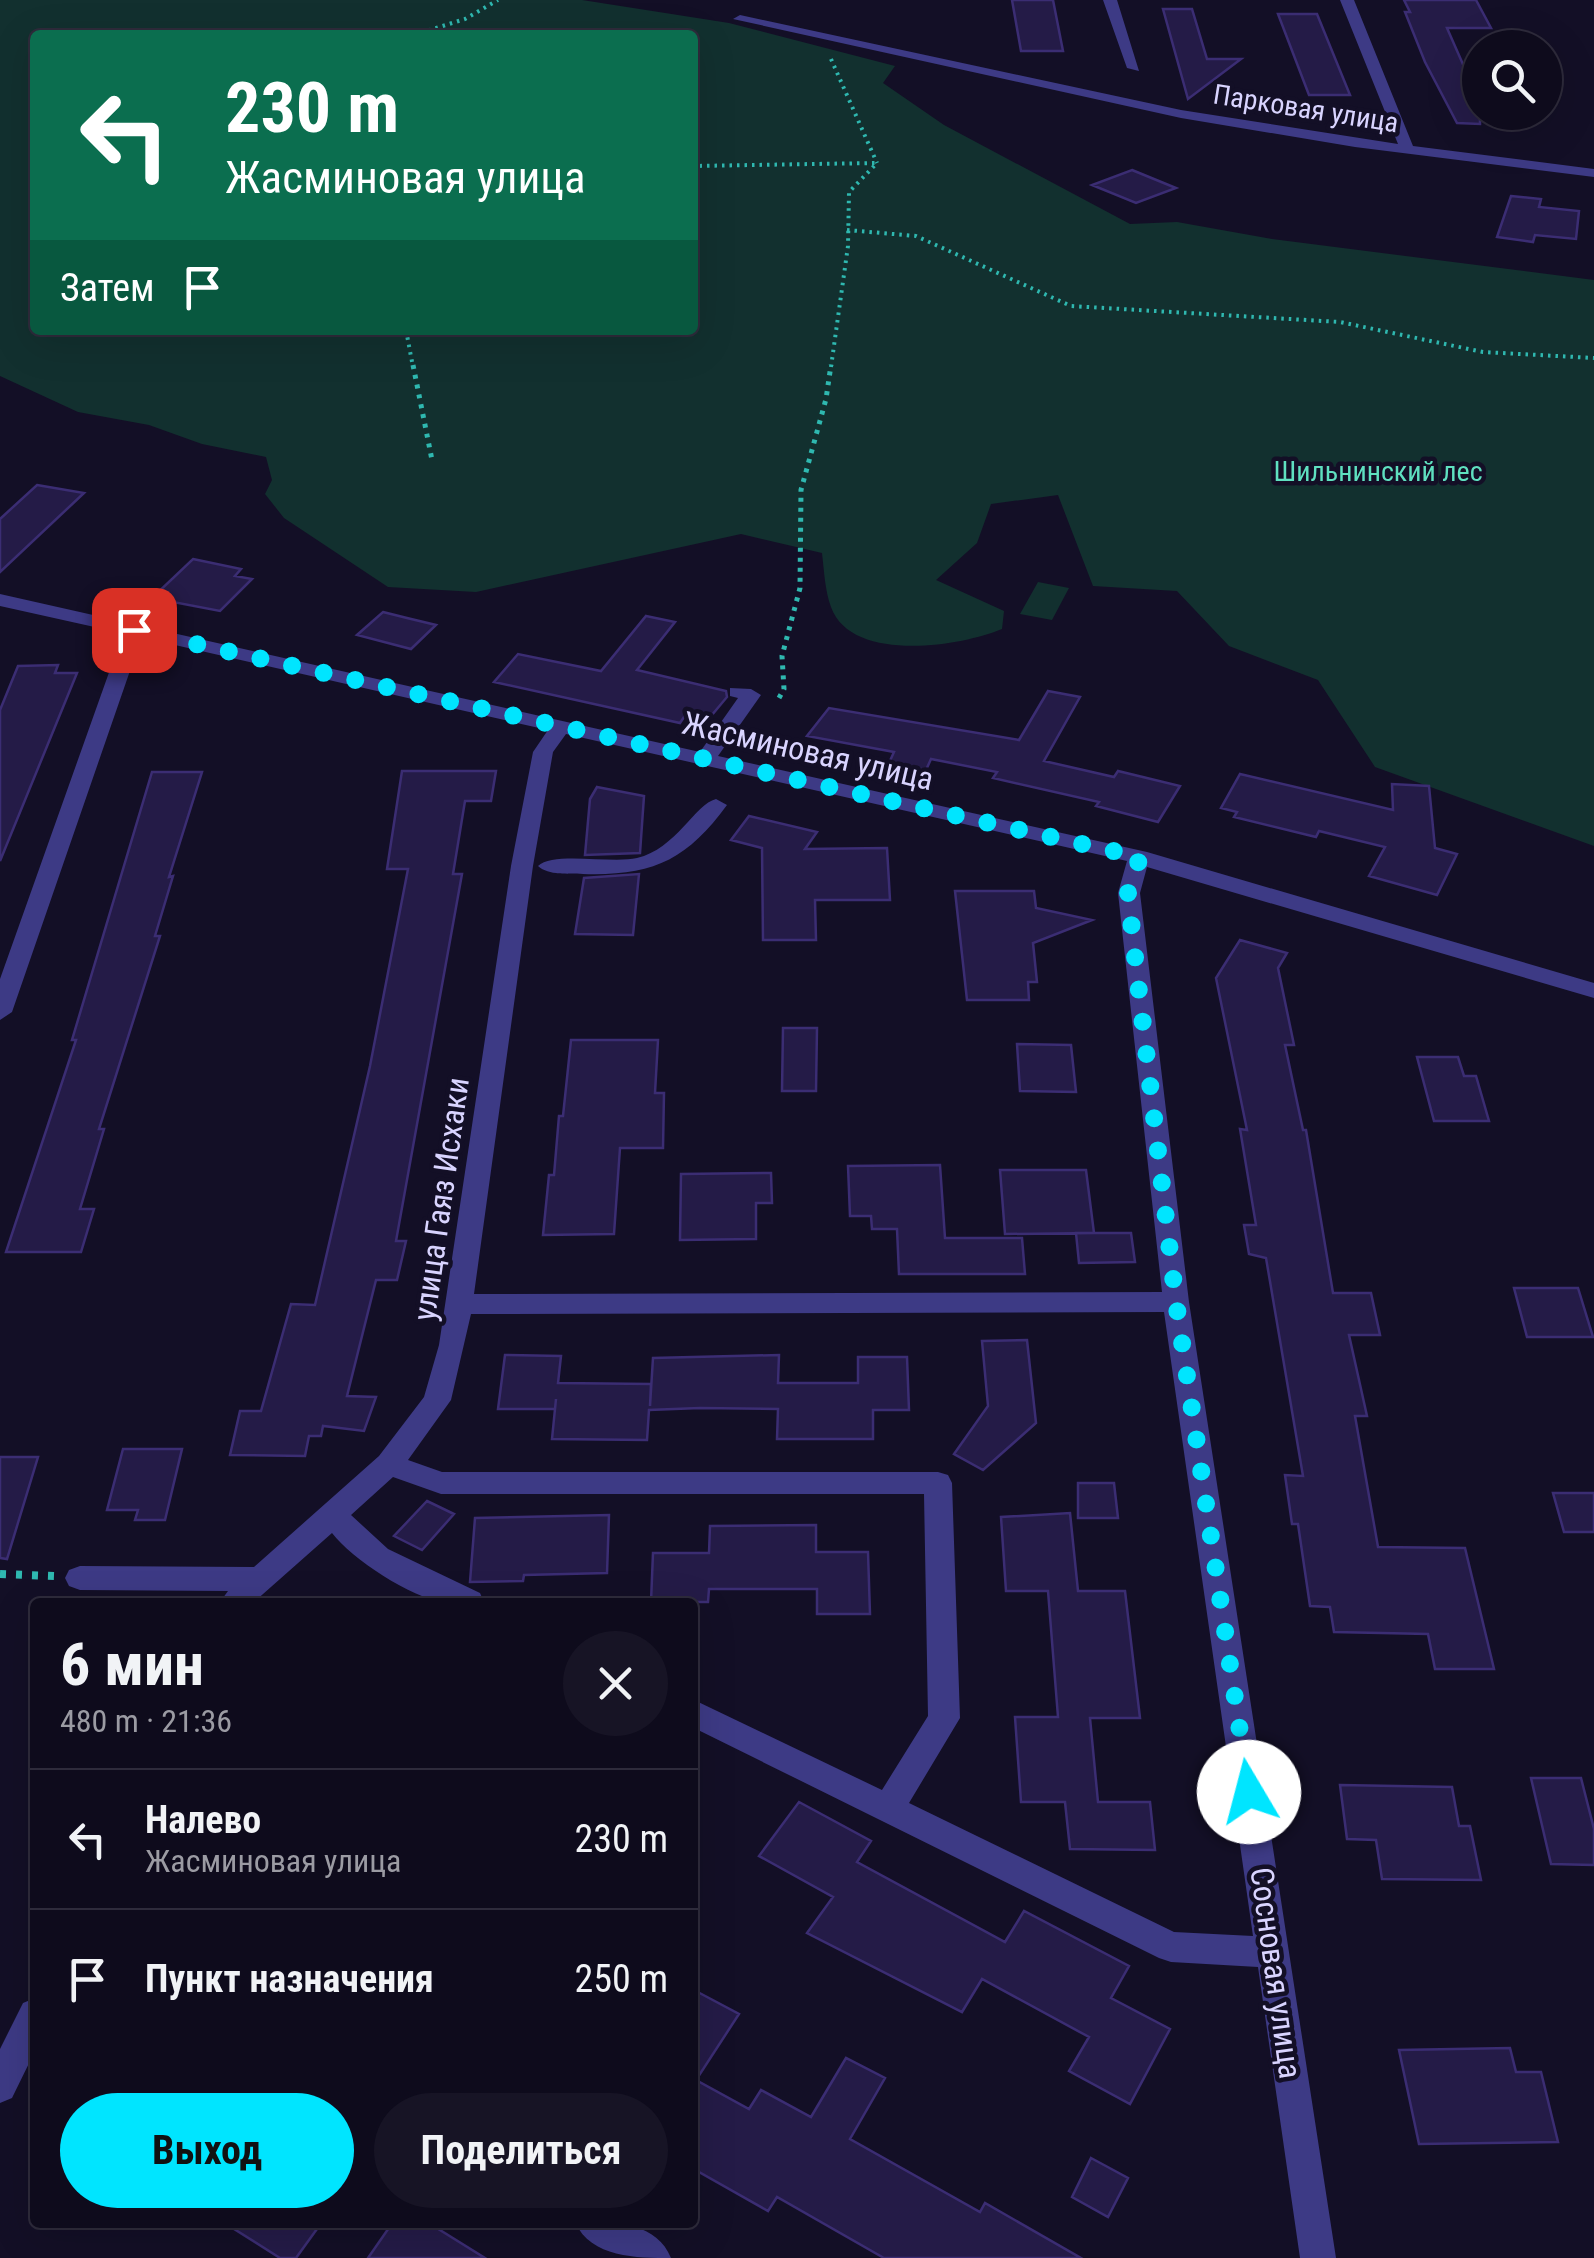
<!DOCTYPE html>
<html lang="ru">
<meta charset="utf-8">
<style>
body{margin:0;font-family:"Roboto Condensed",sans-serif;background:#171425;color:#f1f3f6;height:100vh;display:flex;flex-direction:column;font-size:38px;white-space:nowrap}
*{box-sizing:border-box;margin:0}
p{font-size:32px;color:#9b9ba3}
.icon{flex:none;width:55px;height:55px;fill:none;stroke:currentColor;stroke-width:2;stroke-linecap:round;stroke-linejoin:round}
.map{position:relative;flex:1;overflow:hidden}
.sheet{position:absolute;left:30px;top:1598px;width:668px;height:630px;display:flex;flex-direction:column;background:#0e0b1c;border-radius:10px;box-shadow:0 10px 40px #0002,0 0 0 2px #2e2b3b}
.sheet>*{flex:none}
.top-card{position:absolute;left:30px;top:30px;width:668px;height:305px;border-radius:10px;box-shadow:0 10px 40px #0002,0 0 0 2px #2e2b3b;background:#0b6e4f;color:#fff;overflow:hidden}
.controls{position:absolute;left:1462px;top:30px;display:grid;gap:20px}
.controls a{display:grid;place-items:center;width:100px;height:100px;border-radius:50%;background:#0e0b1c;box-shadow:0 10px 40px #0002,0 0 0 2px #2e2b3b;font-size:50px}
.pin{position:absolute;display:grid;place-items:center;width:85px;height:85px;color:#fff;margin:-42px;border-radius:20px;box-shadow:0 5px 15px #0006}
.me{position:absolute;width:110px;margin:-55px;rotate:352deg;stroke-linejoin:round;filter:drop-shadow(0 0 8px #0008)}
.turn{display:flex;align-items:center;gap:35px;height:210px;padding:0 30px;font-size:45px}
.turn .icon{width:130px;height:130px;stroke-width:2.5}
.turn b{display:block;font-size:70px;line-height:85px}
.then{display:flex;align-items:center;height:95px;padding:0 30px;background:#0003;gap:20px;font-size:38px}
.round{display:grid;place-items:center;flex:none;width:105px;height:105px;border-radius:52px;background:#171425}
.head{display:flex;align-items:center;justify-content:space-between;height:170px;padding:0 30px}
h1{font-size:60px;font-weight:700;line-height:75px}
.primary-button{display:flex;gap:20px;margin-top:auto;padding:20px 30px}
.primary-button a{flex:1;height:115px;border-radius:60px;background:#00e5ff;color:#111;font-size:40px;font-weight:700;line-height:115px;text-align:center}
.primary-button a+a{background:#171425;color:#f1f3f6}
ul{padding:0;list-style:none}
li{display:flex;align-items:center;gap:30px;height:140px;padding:0 30px;border-top:2px solid #2e2b3b}
li div{flex:1}
li b{display:block;font-size:38px}
li em{font-style:normal}
.map>svg:first-child{display:block}
</style>
<div class="map">
<svg width="1594" height="2258" viewBox="0 0 1594 2258">
<rect width="100%" height="100%" fill="#130f26"/>
<path fill="#12302f" fill-rule="evenodd" d="M0 0H582L729 23 895 66 883 83 944 125 1130 224 1177 222 1272 239 1594 280V846L1375 767 1318 680 1229 646 1177 591 1093 586 1058 495 991 504 977 543 936 580 1004 611 1002 629C959 647 851 663 831 607 825 591 824 570 822 553L741 534 476 592 388 587 284 518 265 494 272 480 266 457 202 444 149 425 78 412 0 376ZM35 35H692V330H35Z
M1038 582 1069 588 1052 620 1020 614Z"/>
<path fill="#241b47" stroke="#3b2d73" stroke-width="2.5" d="M1012 0H1053L1063 51H1021Z
M1404 0H1476L1491 28H1447L1480 103V124L1457 123 1425 62 1405 12H1410Z
M1163 9H1192L1207 59H1241L1188 99Z
M1278 14H1317L1350 95H1309Z
M1132 170 1176 188 1136 203 1092 185Z
M1511 196 1541 199 1539 207 1579 211 1576 239 1535 235 1533 242 1497 237Z
M37 485 84 493 0 572V519Z
M193 559 241 569 235 576 252 579 220 611 152 598Z
M383 612 407 618 436 625 411 649 357 635Z
M646 616 675 622 637 670 726 691 727 697 706 722 684 717 680 723 494 682 518 654 601 671Z
M58 665 55 673H77L0 861V710L18 666Z
M1048 691 1080 697 1044 761 1114 777 1118 771 1180 786 1158 822 1096 806 1099 802 993 778 997 772 931 759 926 770 889 763 894 752 807 736 829 708 1019 740Z
M402 771H496L491 801H465L453 874H462L396 1241H406L397 1280H376L347 1396 376 1397 364 1431 323 1426 321 1436H309L305 1456 230 1455 240 1411H261L291 1304 315 1305 370 1066 408 869H387Z
M152 772H202L169 877 173 876 155 936H160L99 1129H104L80 1209H94L81 1252H6L76 1040H72Z
M1240 774 1393 810 1392 784 1429 786 1435 848 1457 854 1437 895 1369 876 1385 847 1319 831 1316 837 1234 817 1237 812 1221 808Z
M597 787 644 796 640 853 585 855 590 799Z
M749 816 817 832 805 849 887 848 890 900H815L816 940H763L762 848 731 840Z
M639 874 633 935 575 934 584 878Z
M955 891H1034L1036 908 1092 920 1033 943 1037 982H1028L1029 1000H967Z
M1240 940 1287 953 1278 968 1294 1045H1285L1303 1130H1306L1333 1293H1371L1380 1335H1349L1367 1416H1355L1378 1547 1465 1548 1494 1669H1435L1428 1634 1334 1632 1330 1607 1310 1606 1298 1524H1292L1285 1475 1303 1476 1266 1258 1249 1254 1244 1225H1256L1240 1129 1247 1130 1216 978Z
M783 1028H817L816 1091H782Z
M571 1040H658L655 1093H664L663 1148H620L614 1234 543 1235 549 1175H554L559 1116H563Z
M1017 1044 1071 1045 1076 1092 1020 1091Z
M1417 1057H1458L1464 1076H1476L1489 1121H1434Z
M940 1165 945 1238H1022L1025 1274H899L897 1229H872L871 1216H850L848 1166Z
M1000 1170H1086L1094 1233 1005 1234Z
M771 1173 772 1203H756V1239L680 1240 681 1174Z
M1076 1233H1131L1135 1262 1079 1263Z
M1514 1288H1578L1593 1337H1527Z
M1027 1340 1036 1423 983 1470 954 1454 988 1406 982 1341Z
M505 1355 561 1356 558 1383 651 1384 650 1406 653 1358 779 1355 778 1383H858V1357H907L909 1410H873V1439H777L778 1409 700 1408 649 1410 647 1440 552 1439 556 1399 555 1409H498Z
M123 1449H182L165 1520H135L138 1510H107Z
M0 1457H38L7 1559 0 1558Z
M1078 1483H1114L1118 1518H1078Z
M1553 1493H1594V1532H1564Z
M427 1501 454 1514 422 1550 394 1536Z
M1070 1513 1078 1591H1125L1140 1718H1090L1098 1802H1150L1155 1850 1070 1849 1065 1802H1021L1015 1717H1058L1048 1591H1006L1001 1517Z
M609 1515 607 1573 524 1575 523 1581 470 1582 475 1518Z
M816 1525V1552H868L870 1614H817V1589H709L708 1602H651L653 1553H709L710 1526Z
M1531 1778H1581L1594 1829V1865L1551 1864Z
M1340 1785 1452 1787 1459 1826H1470L1481 1880 1382 1879 1376 1840 1347 1839Z
M799 1802 871 1841 857 1862 1005 1942 1024 1911 1129 1966 1111 1998 1170 2029 1130 2104 1069 2071 1089 2037 982 1979 962 2012 807 1933 833 1897 759 1856Z
M692 1989 739 2014 696 2080 749 2109 761 2090 811 2117 846 2058 885 2078 850 2139 980 2212 985 2203 1081 2258H884L777 2197 768 2211 692 2168Z
M1510 2048 1516 2072H1541L1558 2142 1419 2144 1399 2050Z
M1091 2158 1128 2178 1108 2217 1072 2197Z
M223 2222H322L296 2258H280Z
M393 2222H427L485 2258H368Z"/>
<g fill="none" stroke-linecap="round" stroke-linejoin="round">
<path stroke="#2fb8b0" stroke-width="4" stroke-dasharray="2.5 5" stroke-linecap="butt" d="M414 35 465 19 498 0
M831 59 877 163
M692 166 875 163
M847 230 916 236 1071 306 1340 322 1483 352 1594 358
M406 330 413 367
M831 367 848 246 849 192 877 163"/>
<path stroke="#2fb8b0" stroke-width="5" stroke-dasharray="4 6" stroke-linecap="butt" d="M413 365 432 460
M779 698 784 689 782 656 800 588 801 490 826 399 831 365"/>
<path stroke="#2fb8b0" stroke-width="8" stroke-dasharray="6 10" stroke-linecap="butt" d="M0 1574 54 1576"/>
<path fill="#3d3a85" fill-rule="evenodd" d="M1103 0H1117L1139 71 1127 68Z
M1340 0H1354L1413 146 1594 169V177L1355 147 1181 118 733 19 740 15 1181 110 1398 144Z
M0 594 700 752 738 698 730 696V688L751 689 761 695 718 756 1147 852 1594 983V998L1147 867 1140 893 1189 1302 1336 2258H1300L1258 1967 1171 1962 1159 1958 692 1727V1699L882 1790 928 1716 924 1494H441L393 1477 351 1515 388 1549 480 1593 484 1602C471 1602 457 1604 444 1602 411 1598 352 1559 332 1533L254 1602H220L228 1591 80 1590 69 1586 65 1578 69 1570 80 1566 254 1567 379 1456 424 1397 439 1345 511 866 533 752 548 730 153 640 132 665 12 1012 0 1020V979L112 664 135 636 0 606ZM566 734 1127 861 1118 893 1162 1292 474 1294 533 866 553 752ZM1164 1312 1253 1936 1174 1932 909 1803 960 1718 952 1483 948 1475 938 1472H442L408 1460 451 1400 471 1314Z
M716 799 727 805C686 861 652 876 583 874 568 873 549 876 538 866 553 851 612 864 637 858 676 849 695 804 716 799Z
M35 1998V2051L12 2098 0 2103V2049L23 2003Z
M575 2222C610 2222 656 2220 671 2258 637 2258 591 2258 575 2222Z"/>
</g>
<g fill="none" stroke-linecap="round" stroke-linejoin="round">
<path stroke="#00e5ff" stroke-width="18" stroke-dasharray="0 32.4" d="M134 630 1140 857 1128 893 1136 966 1176 1302 1249 1792"/>
</g>
<g text-anchor="middle" stroke-width="9" stroke-linejoin="round" paint-order="stroke">
<g font-size="28" fill="#d9d4ff" stroke="#130f26">
<text transform="translate(1306 108) rotate(9)" y="10">Парковая улица</text>
</g>
<g font-size="28" fill="#5fe0c0" stroke="#130f26">
<text x="1378" y="481">Шильнинский лес</text>
</g>
<g font-size="32" fill="#d9d4ff" stroke="#130f26">
<text transform="translate(808 751) rotate(13)" y="11">Жасминовая улица</text>
<text transform="translate(441 1199) rotate(-82)" y="11">улица Гаяз Исхаки</text>
<text transform="translate(1276 1973) rotate(82)" y="11">Сосновая улица</text>
</g>
</g>
</svg>
<div class="controls">
<a><svg class="icon" aria-label="search" viewBox="0 0 24 24"><circle cx="10" cy="10" r="6"/><path d="M15 15l6 6"/></svg></a>
</div>
<div class="pin" style="left:134px;top:630px;background:#d93025"><svg class="icon" aria-label="arrive" viewBox="0 0 24 24"><path d="M6 21V4h12l-3 4 3 4H6"/></svg></div>
<svg class="me" style="left:1249px;top:1792px" viewBox="-20 -20 40 40"><circle r="19" fill="#fff"/><path d="M0-13L10 11 0 6-10 11z" fill="#00e5ff"/></svg>
<div class="top-card">
<div class="turn"><svg class="icon" aria-label="left" viewBox="0 0 24 24"><path d="M17 20v-9H6M10 6l-5 5 5 5"/></svg><div><b>230 m</b>Жасминовая улица</div></div>
<div class="then">Затем<svg class="icon" aria-label="arrive" viewBox="0 0 24 24"><path d="M6 21V4h12l-3 4 3 4H6"/></svg></div>
</div>
<section class="sheet">
<div class="head"><div><h1>6 мин</h1><p>480 m · 21:36</p></div><a class="round"><svg class="icon" aria-label="close" viewBox="0 0 24 24"><path d="M6 6l12 12M18 6L6 18"/></svg></a></div>
<ul>
<li><svg class="icon" aria-label="left" viewBox="0 0 24 24"><path d="M17 20v-9H6M10 6l-5 5 5 5"/></svg><div><b>Налево</b><p>Жасминовая улица</p></div><em>230 m</em></li>
<li><svg class="icon" aria-label="arrive" viewBox="0 0 24 24"><path d="M6 21V4h12l-3 4 3 4H6"/></svg><div><b>Пункт назначения</b></div><em>250 m</em></li>
</ul>
<div class="primary-button"><a>Выход</a><a>Поделиться</a></div>
</section>
</div>
